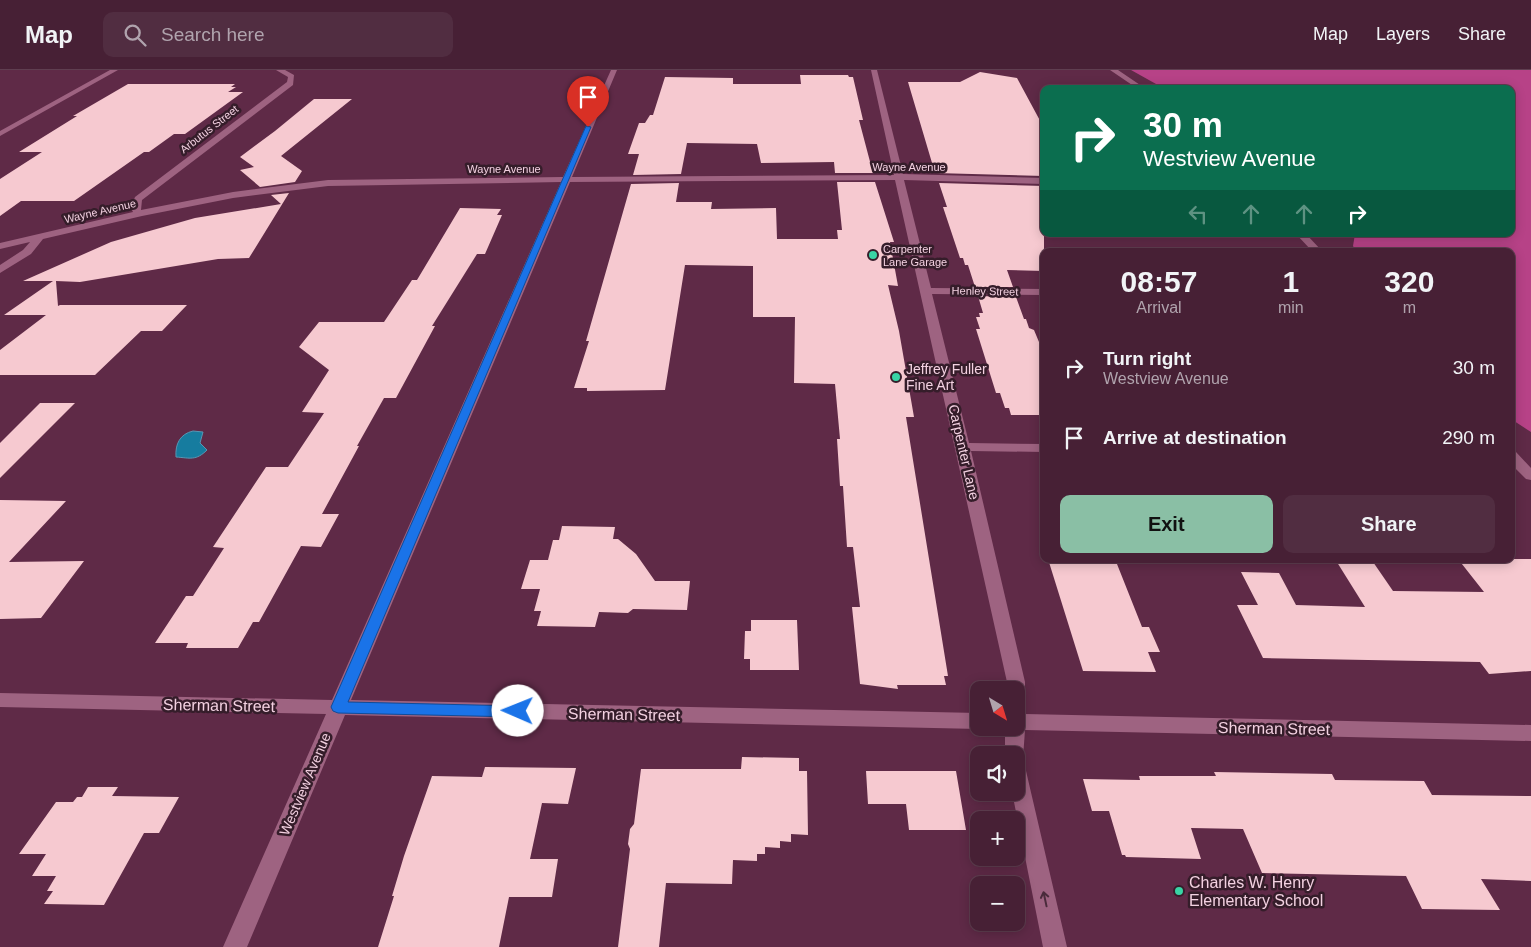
<!DOCTYPE html>
<meta charset="utf-8">
<style>
body{margin:0;font-family:Arial,sans-serif;background:#512d41;color:#f1f3f6;height:100vh;display:flex;flex-direction:column;font-size:19px;white-space:nowrap}
*{box-sizing:border-box;margin:0}
p{font-size:16px;color:#b0a3ad}
.icon{flex:none;width:28px;height:28px;fill:none;stroke:currentColor;stroke-width:2;stroke-linecap:round;stroke-linejoin:round}
.map{position:relative;flex:1;overflow:hidden}
.details{position:absolute;left:1040px;top:178px;width:475px;height:315px;display:flex;flex-direction:column;background:#472035;border-radius:10px;box-shadow:0 2px 12px #0003,0 0 0 1px #5f3e50}
.details>*{flex:none}
.hud{position:absolute;left:1040px;top:15px;width:475px;height:152px;border-radius:10px;box-shadow:0 2px 12px #0003,0 0 0 1px #5f3e50;background:#0b6e4f;color:#fff;overflow:hidden}
.needle{width:32px;rotate:142deg}
.fabs{position:absolute;left:970px;top:611px;display:grid;gap:10px}
.fabs a{display:grid;place-items:center;width:55px;height:55px;border-radius:10px;background:#472035;box-shadow:0 2px 12px #0003,0 0 0 1px #5f3e50;font-size:25px}
.pin{position:absolute;display:grid;place-items:center;width:42px;height:42px;color:#fff;margin:-51px -21px;border-radius:50% 50% 50% 0;rotate:-45deg;box-shadow:0 0 5px #0007}
.pin .icon{rotate:45deg}
.me{position:absolute;width:55px;margin:-28px;rotate:271deg;stroke-linejoin:round;filter:drop-shadow(0 0 4px #0008)}
.turn{display:flex;align-items:center;gap:18px;height:105px;padding:0 20px;font-size:22px}
.turn .icon{width:65px;height:65px;stroke-width:2.5}
.turn b{display:block;font-size:35px;line-height:42px}
.lanes{display:flex;align-items:center;height:48px;padding:0 20px;background:#0003;justify-content:center;gap:25px;direction:ltr}
.lanes .off{opacity:.35}
.eta{display:flex;justify-content:space-evenly;align-items:center;height:85px;text-align:center}
.eta b{font-size:30px;font-weight:800;line-height:35px}
.primary-button{display:flex;gap:10px;margin-top:auto;padding:10px 20px}
.primary-button a{flex:1;height:58px;border-radius:10px;background:#8abfa5;color:#111;font-size:20px;font-weight:800;line-height:58px;text-align:center}
.primary-button a+a{background:#512d41;color:#f1f3f6}
ul{padding:0;list-style:none}
li{display:flex;align-items:center;gap:15px;height:70px;padding:0 20px}
li div{flex:1}
li b{display:block;font-size:19px}
li em{font-style:normal}
header{display:flex;align-items:center;gap:30px;box-sizing:border-box;height:70px;padding:0 25px;background:#472035;border-bottom:1px solid #5f3e50}
header strong{font-size:24px}
nav{display:flex;gap:28px;margin-inline-start:auto;font-size:18px}
.search{width:350px;height:45px;background:#512d41;display:flex;align-items:center;gap:12px;box-sizing:border-box;padding:0 18px;border-radius:10px;color:#b0a3ad;font-size:19px}
.map>svg:first-child{display:block}
</style>
<header>
<strong>Map</strong>
<div class="search"><svg class="icon" aria-label="search" viewBox="0 0 24 24"><circle cx="10" cy="10" r="6"/><path d="M15 15l6 6"/></svg>Search here</div>
<nav><a>Map</a><a>Layers</a><a>Share</a></nav>
</header>
<div class="map">
<svg width="1531" height="877" viewBox="0 0 1531 877">
<rect width="100%" height="100%" fill="#5f2a47"/>
<path fill="#b74287" d="M1131 0H1531V362L1511 349V181H1356L1353 176 1355 164H1511V19H1165Z"/>
<path fill="#167c9f" stroke="#5896b3" d="M193 361 203 362 200 373 207 380C196 391 190 388 176 387 175 374 180 364 193 361Z"/>
<path fill="#f6c9d0" d="M980 2 1017 8 1044 58V106L935 103 908 12H960Z
M800 5H848L849 7H853L863 50H859L873 103H835L834 92 761 93 757 74 687 73 681 104 633 105 639 84H628L639 53H645L650 45H653L665 7 733 8V14H801Z
M128 14H235L231 17H236L228 22H243L185 64H174L149 82H144L74 131H21L0 146V109L42 82H19L77 46H73Z
M314 29H352L281 86 302 101 295 112 260 117 240 100 254 97 240 87 275 61Z
M837 112H875L894 172H890L898 216 888 215 899 261 914 347H906L948 606H944L946 615H897L898 619 860 614 852 537H860L853 477H847L843 416H840L837 369H840L835 314 794 313 795 247H753V196L685 195 665 320 587 321V318H574L589 271H586L631 114 679 113 676 132H712L711 139 776 138 777 169H838L837 160H842Z
M939 113 1044 116V201L1007 200 1013 217H975L968 195H965L963 188H960L943 137H947Z
M289 123 249 188 218 189 80 212 56 211 58 236 60 235H187L162 261H141L95 305H0V280L46 245H4L53 211H23L111 172 195 148 281 134 271 125Z
M460 138 501 139 497 145H502L485 184H477L432 256H435L396 328H384L357 376H359L322 444H339L321 477 301 476 259 552H253L238 578H186L188 573H155L186 526H193L224 478 213 477 266 397H288L324 343 302 342 329 300 299 277 319 252H384L412 210H417Z
M978 226 1016 227 1024 249H1026L1029 258 1034 260 1044 284V345H1011L1009 338H1005L1000 323H996L976 259H980L976 247H980L979 243H983Z
M40 333H75L0 408V373Z
M0 430 66 431 9 492 84 491 41 548 0 549Z
M562 456 615 457 613 469H618L636 484 655 511H690L687 540 633 539 628 543 599 542 595 557 537 556 541 541H534L540 519H521L530 490H548L553 470H559Z
M1048 489H1115L1142 557H1149L1160 582H1148L1156 602 1083 601Z
M1335 489H1371L1393 521 1484 522 1458 489H1531V601L1489 604 1480 592 1263 588 1237 535H1258L1241 502 1279 503 1296 535 1365 537Z
M751 550H797L799 600H750V589H744L745 561H751Z
M742 687 799 688V701H807L808 765 791 764V772L780 771V778L765 777V784H757V791L733 790 732 814 666 813 659 877H618L630 779 628 774 630 759 634 754 641 699H741Z
M485 697 576 698 568 734 542 733 530 789H558L552 827H509L499 877H378L394 826H392L404 786 432 706 482 707Z
M866 701H956L966 760H909L906 734H868Z
M1214 702 1332 704 1335 710 1424 711 1432 725 1531 726V811L1481 809 1500 840 1422 839 1406 806 1262 803 1243 759 1191 758 1201 789 1126 787 1125 785H1122L1109 741H1092L1083 709 1140 710 1139 706H1216Z
M88 717H118L112 726 179 727 159 763H144L104 835 44 834 53 821H47L56 806H32L46 784H19L56 732H73L77 727H82Z"/>
<g fill="none" stroke-linecap="round" stroke-linejoin="round">
<path fill="#9e6381" fill-rule="evenodd" d="M110 0H118L0 66V61Z
M276 0H285L294 5 293 15 142 130 141 140 233 122 328 110 563 107 611 0H617L572 107 894 105 871 0H877L903 104 1044 108V114L904 110 931 218 1044 219V225L932 224 969 373 1044 374V382L971 381 1025 612V644L1531 655V671L1025 660 1023 688 1067 877H1043L1012 722H1016V685H1005V658H1016V620H1007V612L895 110 570 112 351 630 979 643V658H983L979 659 345 645 247 877H223L326 644 0 637V623L332 630 561 112 328 116 233 128 142 146 43 169 31 184 0 203V195L23 180 30 172 0 179V173L133 142 131 138 135 127 287 12 288 7Z
M1110 0H1118L1146 19H1138Z
M1296 164H1306L1322 181H1312Z
M1511 381 1516 382 1531 398V410L1526 409 1511 394Z"/>
</g>
<defs><path id="oneway-shaft" d="M-6 0H5M1.5-3L5.5 0L1.5 3" fill="none" stroke-width="1.6" stroke-linecap="round" stroke-linejoin="round" transform="scale(1.25)"/></defs>
<use stroke="#4a2b3b" href="#oneway-shaft" transform="translate(1045 829) rotate(-102)"/>
<path fill="#1a73e8" stroke="#114b97" d="M586 56 591 57 348 632 518 636 524 637 526 641 524 645 518 647 338 643 333 641 331 637Z"/>
<g fill="#39d4a5" stroke="#351d2a" stroke-width="2">
<circle cx="873" cy="185" r="5"/>
<circle cx="896" cy="307" r="5"/>
<circle cx="1179" cy="821" r="5"/>
</g>
<g text-anchor="middle" stroke-width="5" stroke-linejoin="round" paint-order="stroke">
<g font-size="11" fill="#f3d1e1" stroke="#351d2a">
<text transform="translate(209 59) rotate(-38)" y="4">Arbutus Street</text>
<text x="909" y="101">Wayne Avenue</text>
<text x="504" y="103">Wayne Avenue</text>
<text transform="translate(100 141) rotate(-13)" y="4">Wayne Avenue</text>
<text transform="translate(985 221) rotate(1)" y="4">Henley Street</text>
</g>
<g font-size="11" fill="#f3d1e1" stroke="#351d2a" text-anchor="start">
<text x="883" y="183">Carpenter<tspan x="883" dy="13">Lane Garage</tspan></text>
</g>
<g font-size="14" fill="#f3d1e1" stroke="#351d2a" text-anchor="start">
<text x="906" y="304">Jeffrey Fuller<tspan x="906" dy="16">Fine Art</tspan></text>
</g>
<g font-size="14" fill="#f3d1e1" stroke="#351d2a">
<text transform="translate(964 382) rotate(77)" y="5">Carpenter Lane</text>
<text transform="translate(305 714) rotate(-67)" y="5">Westview Avenue</text>
</g>
<g font-size="16" fill="#f3d1e1" stroke="#351d2a">
<text transform="translate(219 635) rotate(1)" y="6">Sherman Street</text>
<text transform="translate(624 644) rotate(1)" y="6">Sherman Street</text>
<text transform="translate(1274 658) rotate(1)" y="6">Sherman Street</text>
</g>
<g font-size="16" fill="#f3d1e1" stroke="#351d2a" text-anchor="start">
<text x="1189" y="818">Charles W. Henry<tspan x="1189" dy="18">Elementary School</tspan></text>
</g>
</g>
</svg>
<div class="fabs">
<a><svg class="needle" viewBox="-14 -14 28 28"><path d="M0-13l5 13h-10z" fill="#e53935"/><path d="M0 13l5-13h-10z" fill="#b0a3ad"/></svg></a>
<a><svg class="icon" aria-label="sound" viewBox="0 0 24 24"><path d="M4 9h4l5-4v14l-5-4H4zM17 9q2 3 0 6"/></svg></a>
<a>+</a>
<a>−</a>
</div>
<div class="pin" style="left:588px;top:57px;background:#d93025"><svg class="icon" aria-label="arrive" viewBox="0 0 24 24"><path d="M6 21V4h12l-3 4 3 4H6"/></svg></div>
<svg class="me" style="left:518px;top:641px" viewBox="-20 -20 40 40"><circle r="19" fill="#fff"/><path d="M0-13L10 11 0 6-10 11z" fill="#1a73e8"/></svg>
<div class="hud">
<div class="turn"><svg class="icon" aria-label="right" viewBox="0 0 24 24"><path d="M7 20v-9h11M14 6l5 5-5 5"/></svg><div><b>30 m</b>Westview Avenue</div></div>
<div class="lanes"><svg class="icon off" aria-label="left" viewBox="0 0 24 24"><path d="M17 20v-9H6M10 6l-5 5 5 5"/></svg><svg class="icon off" aria-label="ahead" viewBox="0 0 24 24"><path d="M12 20V5M6 11l6-6 6 6"/></svg><svg class="icon off" aria-label="ahead" viewBox="0 0 24 24"><path d="M12 20V5M6 11l6-6 6 6"/></svg><svg class="icon" aria-label="right" viewBox="0 0 24 24"><path d="M7 20v-9h11M14 6l5 5-5 5"/></svg></div>
</div>
<section class="details">
<div class="eta">
<div><b>08:57</b><p>Arrival</p></div>
<div><b>1</b><p>min</p></div>
<div><b>320</b><p>m</p></div>
</div>
<ul>
<li><svg class="icon" aria-label="right" viewBox="0 0 24 24"><path d="M7 20v-9h11M14 6l5 5-5 5"/></svg><div><b>Turn right</b><p>Westview Avenue</p></div><em>30 m</em></li>
<li><svg class="icon" aria-label="arrive" viewBox="0 0 24 24"><path d="M6 21V4h12l-3 4 3 4H6"/></svg><div><b>Arrive at destination</b></div><em>290 m</em></li>
</ul>
<div class="primary-button"><a>Exit</a><a>Share</a></div>
</section>
</div>
